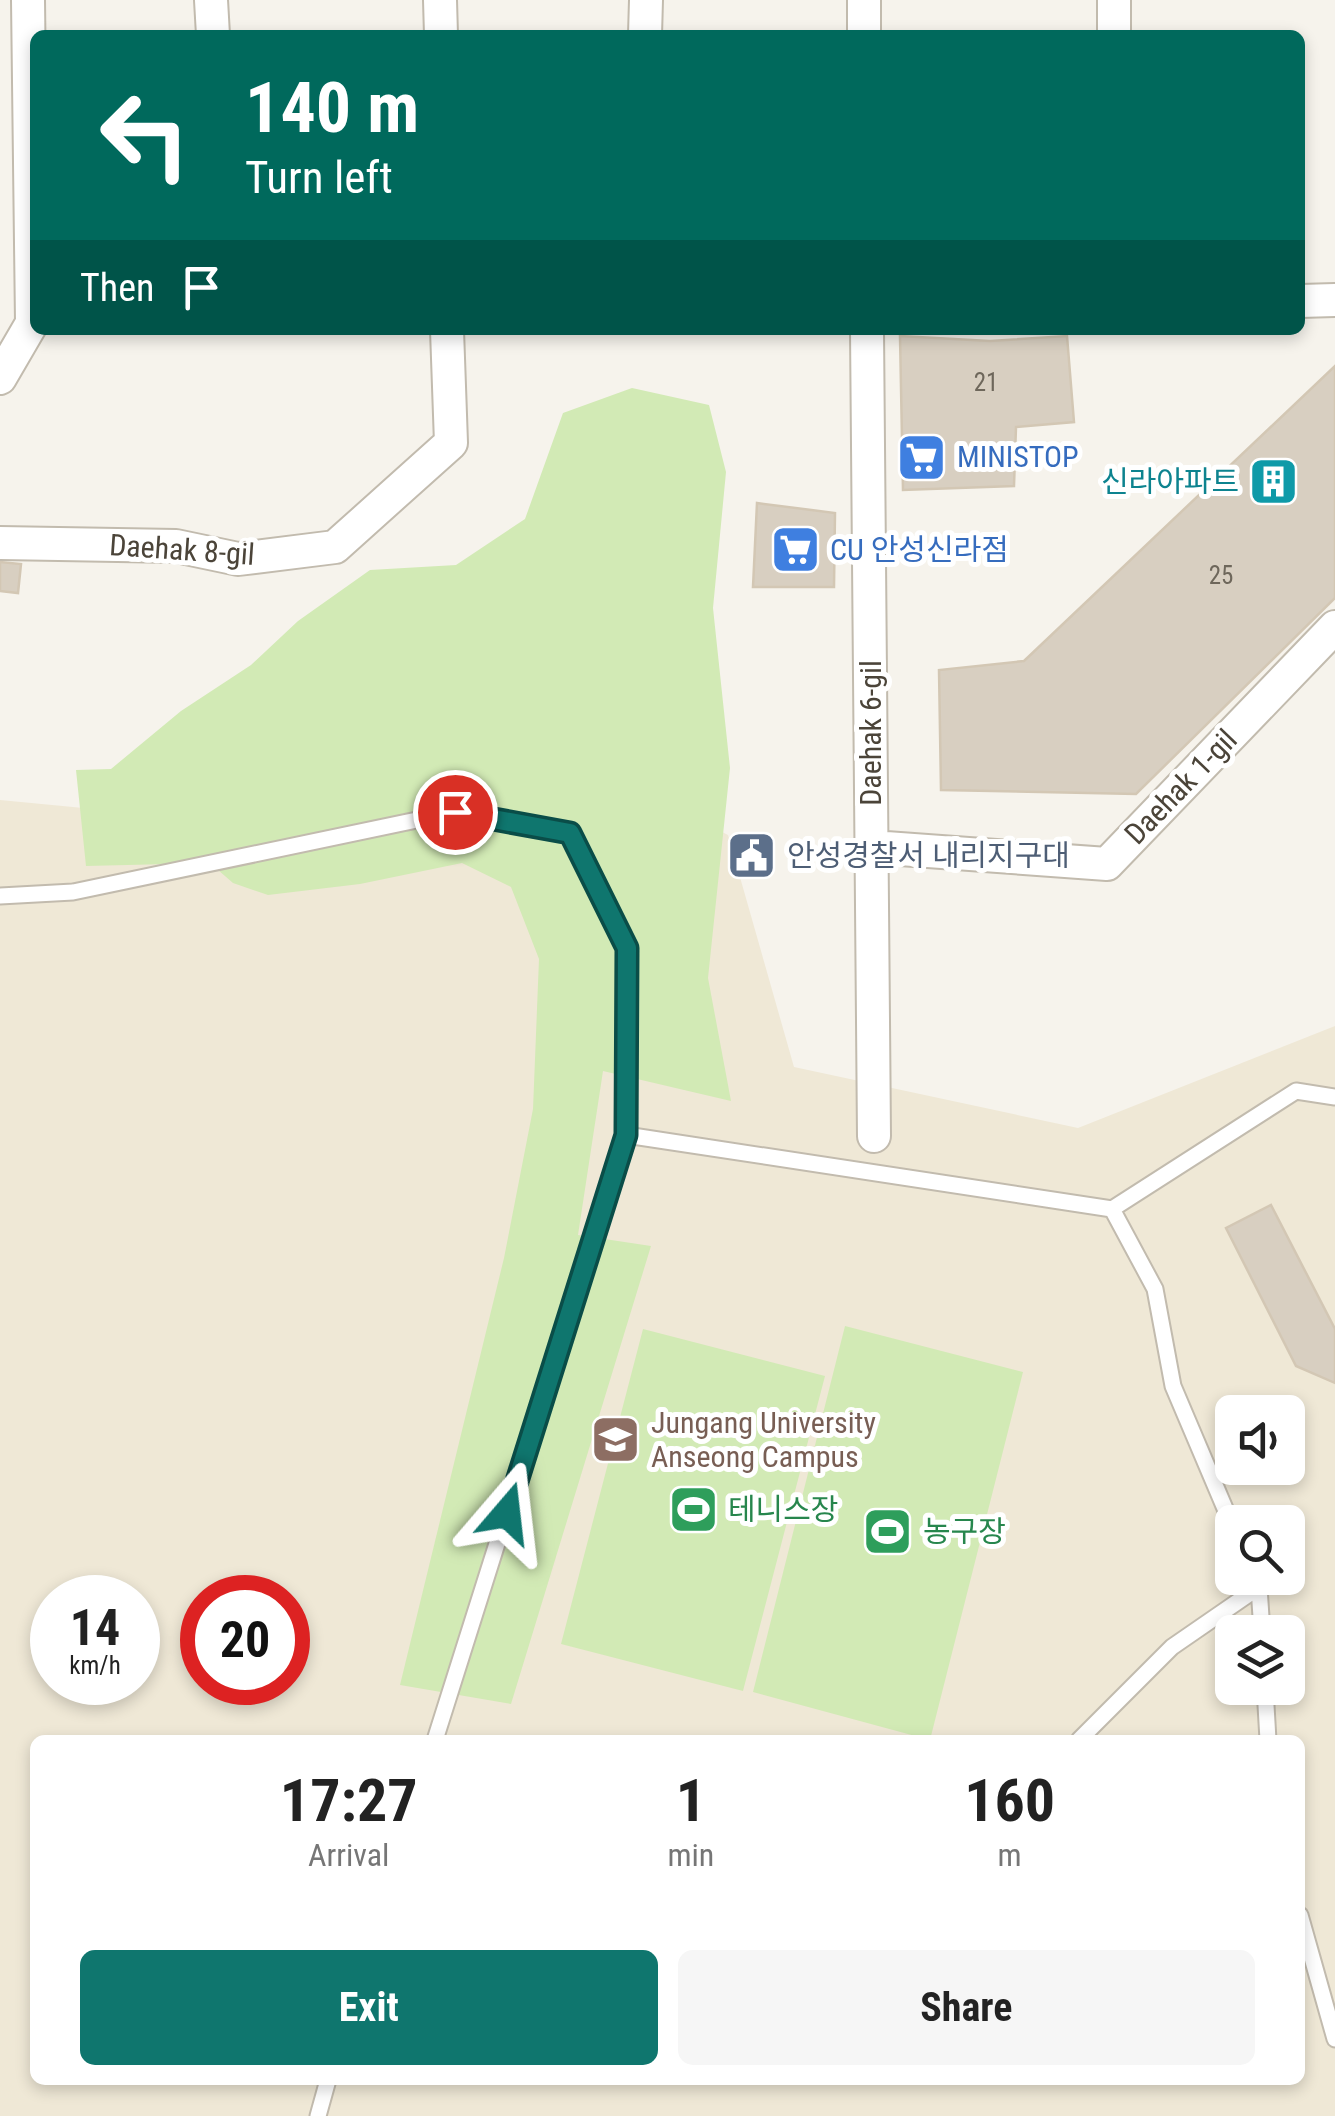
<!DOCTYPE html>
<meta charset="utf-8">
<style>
body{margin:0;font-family:"Roboto Condensed","Noto Sans KR",sans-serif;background:#f6f6f6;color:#222;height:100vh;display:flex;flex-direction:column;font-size:38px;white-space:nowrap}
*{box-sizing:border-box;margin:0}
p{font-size:32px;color:#767676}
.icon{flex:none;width:55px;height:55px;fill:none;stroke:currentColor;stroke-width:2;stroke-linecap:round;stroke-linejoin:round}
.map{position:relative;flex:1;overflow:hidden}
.panel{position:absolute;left:30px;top:1735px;width:1275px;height:350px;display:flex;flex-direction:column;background:#fff;border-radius:15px;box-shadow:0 5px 15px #0003}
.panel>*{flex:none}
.guide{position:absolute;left:30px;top:30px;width:1275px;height:305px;border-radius:15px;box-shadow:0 5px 15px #0003;background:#00695c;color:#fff;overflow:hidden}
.controls{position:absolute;left:1215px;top:1395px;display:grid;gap:20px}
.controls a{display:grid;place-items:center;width:90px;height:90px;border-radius:15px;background:#fff;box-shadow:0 5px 15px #0003;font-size:50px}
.speed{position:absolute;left:30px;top:1575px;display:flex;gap:20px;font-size:50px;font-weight:700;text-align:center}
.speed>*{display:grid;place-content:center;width:130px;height:130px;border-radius:50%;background:#fff;box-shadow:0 5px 15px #0003;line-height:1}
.speed small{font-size:25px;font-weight:400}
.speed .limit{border:15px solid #d22;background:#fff;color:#111}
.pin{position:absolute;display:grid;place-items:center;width:85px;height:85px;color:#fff;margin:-42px;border:5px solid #fff;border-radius:50%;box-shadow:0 2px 10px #0007}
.me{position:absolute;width:110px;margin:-55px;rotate:17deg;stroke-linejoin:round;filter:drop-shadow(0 0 8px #0008)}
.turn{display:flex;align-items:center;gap:35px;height:210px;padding:0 50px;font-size:45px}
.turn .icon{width:130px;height:130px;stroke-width:2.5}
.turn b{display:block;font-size:70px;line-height:85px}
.then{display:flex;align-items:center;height:95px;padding:0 50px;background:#0003;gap:20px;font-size:38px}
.eta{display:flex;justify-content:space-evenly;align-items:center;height:170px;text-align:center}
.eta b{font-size:60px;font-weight:700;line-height:70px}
.cta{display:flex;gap:20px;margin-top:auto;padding:20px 50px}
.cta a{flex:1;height:115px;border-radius:15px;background:#0f766e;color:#fff;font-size:40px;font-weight:700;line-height:115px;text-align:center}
.cta a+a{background:#f6f6f6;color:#222}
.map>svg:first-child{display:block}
</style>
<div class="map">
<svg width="1335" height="2116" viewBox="0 0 1335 2116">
<rect width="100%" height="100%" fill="#f6f3ec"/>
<path fill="#efe8d6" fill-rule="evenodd" d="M575 757 728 835 794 1067 1078 1128 1335 1026V2116H0V800L198 819ZM1232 1412H1288V1468H1232ZM1232 1522H1288V1578H1232ZM52 1598H138V1682H52ZM202 1598H288V1682H202ZM1232 1632H1288V1688H1232ZM35 1740H1300V2080H35Z"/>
<path fill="#d2eab5" d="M632 388 709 405 726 472 713 608 730 768 708 978 731 1101 603 1071 578 1235 651 1246 511 1704 400 1685 504 1258 533 1109 539 959 511 887 462 863 360 884 268 895 233 883 210 863 86 866 76 770 111 769 181 711 251 665 298 621 370 570 456 565 525 519 563 413Z
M845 1326 1023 1372 930 1740 753 1692Z
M643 1329 825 1376 743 1691 561 1644Z"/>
<path fill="#d8cfc1" stroke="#d3c7b4" stroke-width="2.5" d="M900 336 990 341 1067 336 1074 422 1016 427 1014 486 903 490Z
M1335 366V598L1136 794 941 790 939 670 1024 661Z
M757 503 835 513 834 587H753Z
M0 562 21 564 18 593 0 591Z
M1271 1205 1335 1329V1383L1296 1366 1226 1228Z"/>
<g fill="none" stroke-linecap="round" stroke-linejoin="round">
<defs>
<path id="lane" d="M0 896 73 892 455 812 570 833 627 948 626 1135
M1112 1209 1155 1289 1173 1386 1232 1525
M1256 1581 1259 1587 1262 1632
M1265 1688 1268 1740
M435 1740 626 1135 1112 1209 1296 1091 1335 1097
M1079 1740 1172 1647 1259 1587
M1300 1915 1335 2039
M318 2116 328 2080"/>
<path id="street" d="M211 0 213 35
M440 0 441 35
M864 0V35
M1114 0V35
M645 35 646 0
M1300 301 1335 300
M867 330 874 1136
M0 378 32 323 28 0
M0 543 176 546 238 559 335 547 451 443 447 330
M872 847 1107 864 1335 627"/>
</defs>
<use href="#lane" stroke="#c2bbae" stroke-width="19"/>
<use href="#street" stroke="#c2bbae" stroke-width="36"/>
<use href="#lane" stroke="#fff" stroke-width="15"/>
<use href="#street" stroke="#fff" stroke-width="32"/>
</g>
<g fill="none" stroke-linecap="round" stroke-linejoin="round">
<defs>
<path id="route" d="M455 812 570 833 627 948 626 1135 507 1513"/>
</defs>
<use href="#route" stroke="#0a4d48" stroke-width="25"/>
<use href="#route" stroke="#0f766e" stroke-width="18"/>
</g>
<defs>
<symbol id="supermarket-square" viewBox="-11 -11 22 22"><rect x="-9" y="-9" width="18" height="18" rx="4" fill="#3f7fe0" stroke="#fff"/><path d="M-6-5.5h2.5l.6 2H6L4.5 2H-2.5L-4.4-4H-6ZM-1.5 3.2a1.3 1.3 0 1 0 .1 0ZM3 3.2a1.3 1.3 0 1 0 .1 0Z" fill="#fff"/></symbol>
<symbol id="building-square" viewBox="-11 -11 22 22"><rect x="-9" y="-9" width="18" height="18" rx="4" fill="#0f9aa8" stroke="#fff"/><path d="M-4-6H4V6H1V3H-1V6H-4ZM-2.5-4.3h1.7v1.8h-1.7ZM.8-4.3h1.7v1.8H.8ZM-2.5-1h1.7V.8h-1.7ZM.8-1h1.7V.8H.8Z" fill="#fff"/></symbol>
<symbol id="civic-square" viewBox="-11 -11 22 22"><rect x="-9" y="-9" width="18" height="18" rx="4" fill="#5c6f8a" stroke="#fff"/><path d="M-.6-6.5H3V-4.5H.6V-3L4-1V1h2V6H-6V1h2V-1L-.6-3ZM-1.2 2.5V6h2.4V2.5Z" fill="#fff"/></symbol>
<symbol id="university-square" viewBox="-11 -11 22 22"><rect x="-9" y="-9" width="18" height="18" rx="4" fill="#8d6e63" stroke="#fff"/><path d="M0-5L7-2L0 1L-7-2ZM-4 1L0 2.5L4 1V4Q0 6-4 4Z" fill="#fff"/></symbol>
<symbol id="stadium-square" viewBox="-11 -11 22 22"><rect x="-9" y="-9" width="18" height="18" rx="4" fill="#2e9e5b" stroke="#fff"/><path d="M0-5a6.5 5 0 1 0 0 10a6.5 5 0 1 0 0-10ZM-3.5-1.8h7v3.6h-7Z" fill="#fff"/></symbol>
</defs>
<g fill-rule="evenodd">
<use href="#supermarket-square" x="894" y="430" width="55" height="55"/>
<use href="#building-square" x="1246" y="454" width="55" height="55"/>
<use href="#supermarket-square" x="768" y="522" width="55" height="55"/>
<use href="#civic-square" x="724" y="828" width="55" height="55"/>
<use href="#university-square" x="588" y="1412" width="55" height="55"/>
<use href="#stadium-square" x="666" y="1482" width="55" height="55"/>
<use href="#stadium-square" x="860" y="1504" width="55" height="55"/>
</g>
<g text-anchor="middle" stroke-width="10" stroke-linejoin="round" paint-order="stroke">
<g font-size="25" fill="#6e675b">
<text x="986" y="391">21</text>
<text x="1221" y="584">25</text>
</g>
<g font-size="30" fill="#366cbe" stroke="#fff" text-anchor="start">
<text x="957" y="467">MINISTOP</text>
<text x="830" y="560">CU 안성신라점</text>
</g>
<g font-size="30" fill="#0d838f" stroke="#fff" text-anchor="end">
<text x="1239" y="492">신라아파트</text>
</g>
<g font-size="30" fill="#4b4439" stroke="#fff">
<text transform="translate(182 550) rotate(4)" y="10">Daehak 8-gil</text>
<text transform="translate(871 733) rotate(-90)" y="10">Daehak 6-gil</text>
<text transform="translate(1181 787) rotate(-46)" y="10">Daehak 1-gil</text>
</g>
<g font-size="30" fill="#4e5e75" stroke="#fff" text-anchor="start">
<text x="787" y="866">안성경찰서 내리지구대</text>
</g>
<g font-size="30" fill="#785e54" stroke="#fff" text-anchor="start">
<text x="651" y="1433">Jungang University<tspan x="651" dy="34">Anseong Campus</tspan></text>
</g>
<g font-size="30" fill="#27864d" stroke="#fff" text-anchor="start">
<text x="728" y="1520">테니스장</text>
<text x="923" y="1542">농구장</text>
</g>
</g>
</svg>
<div class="controls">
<a><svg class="icon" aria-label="sound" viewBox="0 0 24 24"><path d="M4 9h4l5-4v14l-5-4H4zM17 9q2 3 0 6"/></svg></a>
<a><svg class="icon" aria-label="search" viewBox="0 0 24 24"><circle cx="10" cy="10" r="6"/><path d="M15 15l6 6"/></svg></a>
<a><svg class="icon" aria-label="layers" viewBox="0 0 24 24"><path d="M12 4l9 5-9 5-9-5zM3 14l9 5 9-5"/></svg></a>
</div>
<div class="speed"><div>14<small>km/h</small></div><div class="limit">20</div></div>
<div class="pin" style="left:455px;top:812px;background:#d93025"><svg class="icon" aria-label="arrive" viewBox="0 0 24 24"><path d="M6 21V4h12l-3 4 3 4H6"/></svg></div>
<svg class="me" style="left:507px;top:1513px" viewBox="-20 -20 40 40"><path d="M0-17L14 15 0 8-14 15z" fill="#0f766e" stroke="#fff" stroke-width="4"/></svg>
<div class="guide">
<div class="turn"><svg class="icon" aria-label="left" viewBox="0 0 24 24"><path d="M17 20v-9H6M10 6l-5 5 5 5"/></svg><div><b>140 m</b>Turn left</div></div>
<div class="then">Then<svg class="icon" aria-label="arrive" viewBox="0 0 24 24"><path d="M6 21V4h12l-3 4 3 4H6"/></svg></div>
</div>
<section class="panel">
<div class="eta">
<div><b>17:27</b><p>Arrival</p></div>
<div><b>1</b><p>min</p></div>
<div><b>160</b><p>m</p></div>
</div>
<div class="cta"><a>Exit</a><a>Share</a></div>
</section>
</div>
